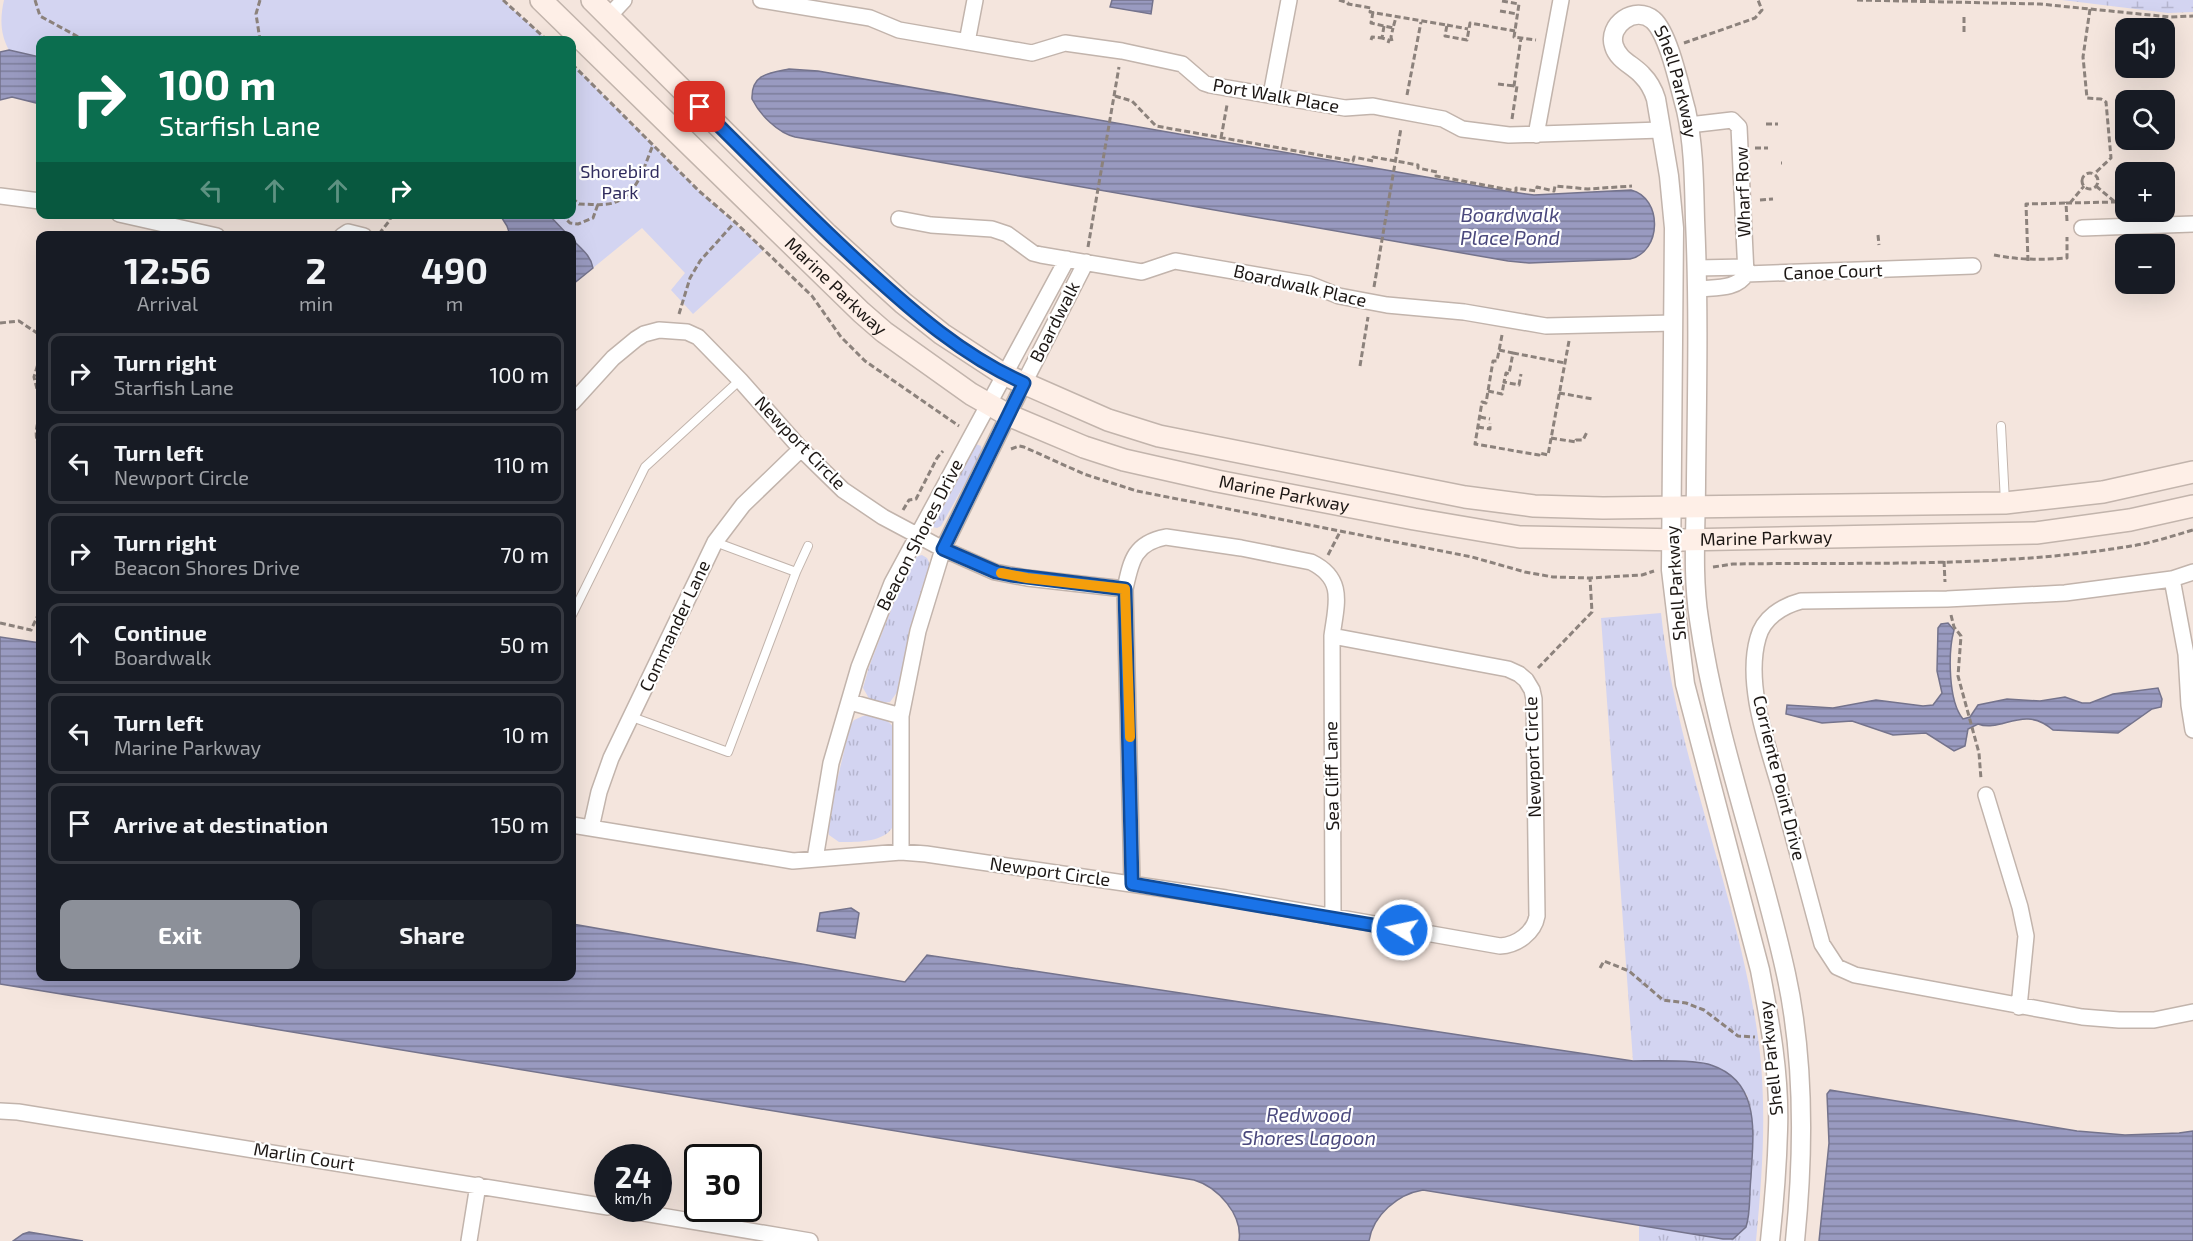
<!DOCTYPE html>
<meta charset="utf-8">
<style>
body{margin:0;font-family:"Exo 2",sans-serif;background:#20242c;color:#f1f3f6;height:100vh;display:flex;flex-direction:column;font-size:22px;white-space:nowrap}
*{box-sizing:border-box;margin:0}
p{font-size:20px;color:#9ea1a6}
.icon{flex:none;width:33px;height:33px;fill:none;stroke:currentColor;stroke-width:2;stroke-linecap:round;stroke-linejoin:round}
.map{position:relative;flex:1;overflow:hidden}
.panel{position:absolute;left:36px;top:231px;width:540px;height:750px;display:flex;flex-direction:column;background:#171b24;border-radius:12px;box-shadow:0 6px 24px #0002}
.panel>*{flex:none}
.guide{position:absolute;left:36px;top:36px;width:540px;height:183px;border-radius:12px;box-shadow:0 6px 24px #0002;background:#0b6e4f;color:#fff;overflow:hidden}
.fabs{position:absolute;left:2115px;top:18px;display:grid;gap:12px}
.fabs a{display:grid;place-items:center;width:60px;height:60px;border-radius:12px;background:#171b24;box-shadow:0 6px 24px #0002;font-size:30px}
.speed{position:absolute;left:594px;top:1144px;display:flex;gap:12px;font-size:30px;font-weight:700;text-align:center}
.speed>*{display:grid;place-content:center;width:78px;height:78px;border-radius:50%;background:#171b24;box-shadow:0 6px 24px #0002;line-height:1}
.speed small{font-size:15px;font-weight:400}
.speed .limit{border:3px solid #111;border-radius:9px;background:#fff;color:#111}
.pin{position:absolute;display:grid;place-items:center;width:51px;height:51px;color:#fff;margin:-26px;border-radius:12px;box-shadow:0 3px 9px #0006}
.me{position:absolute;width:66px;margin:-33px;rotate:280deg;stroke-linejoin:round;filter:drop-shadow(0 0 4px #0008)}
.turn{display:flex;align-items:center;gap:21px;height:126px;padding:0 24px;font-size:27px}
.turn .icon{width:78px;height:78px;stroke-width:2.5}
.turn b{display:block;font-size:42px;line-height:51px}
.lanes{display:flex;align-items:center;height:57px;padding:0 24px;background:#0003;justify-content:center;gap:30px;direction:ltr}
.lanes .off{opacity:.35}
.eta{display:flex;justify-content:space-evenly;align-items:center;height:102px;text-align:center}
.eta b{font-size:36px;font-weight:700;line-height:42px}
.cta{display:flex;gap:12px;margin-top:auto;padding:12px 24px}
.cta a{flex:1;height:69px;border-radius:12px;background:#8c9099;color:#fff;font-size:24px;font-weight:700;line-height:69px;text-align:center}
.cta a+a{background:#20242c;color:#f1f3f6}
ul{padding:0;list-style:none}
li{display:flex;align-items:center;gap:18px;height:81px;margin:0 12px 9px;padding:0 12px;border:3px solid #363941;border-radius:12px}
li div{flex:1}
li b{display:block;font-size:22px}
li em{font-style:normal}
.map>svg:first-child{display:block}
</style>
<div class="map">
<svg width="2193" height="1241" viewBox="0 0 2193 1241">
<defs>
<pattern id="grass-tufts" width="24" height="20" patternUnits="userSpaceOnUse" patternTransform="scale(1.5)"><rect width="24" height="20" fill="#d3d4f1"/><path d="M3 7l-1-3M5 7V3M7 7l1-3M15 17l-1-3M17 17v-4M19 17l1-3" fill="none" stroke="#b5b5ce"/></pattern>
<pattern id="wetland-marsh" width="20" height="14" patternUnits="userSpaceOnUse" patternTransform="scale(1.5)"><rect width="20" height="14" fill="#d3d4f1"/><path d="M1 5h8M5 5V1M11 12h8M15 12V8" fill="none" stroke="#b5b5ce"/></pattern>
<pattern id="water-rules" width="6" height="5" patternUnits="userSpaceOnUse" patternTransform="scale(1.5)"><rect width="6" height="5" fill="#999ac0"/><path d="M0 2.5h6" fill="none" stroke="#7c7d9b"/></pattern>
</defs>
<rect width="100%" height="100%" fill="#f4e5dd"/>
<path fill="url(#grass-tufts)" d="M976 444 981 446 982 453 941 526 937 528 933 527 932 524 973 445Z
M922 555 927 558 931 566V575L923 584 905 652 898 691 890 702 881 703 870 700 863 688 869 667 909 563 915 557Z
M1661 613C1676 754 1734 885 1756 1024 1768 1096 1763 1168 1756 1241H1639V1225L1723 1239 1753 1139 1751 1109 1747 1095 1727 1073 1711 1065 1633 1061 1601 618Z
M863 716C874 715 887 717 893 727L892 828C882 843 855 842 839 842L829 835 827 823 850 726 854 720Z"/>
<path fill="url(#wetland-marsh)" d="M2062 0H2193V12L2168 13Z"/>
<path fill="#d3d4f1" d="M4 0H502L547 40H40V57L9 50C0 34 0 18 4 0Z
M572 64 699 191 763 250 693 314 671 290 685 273 642 228 593 268C591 255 580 248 572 239V236L568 235 549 215 572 214Z"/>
<path fill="url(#water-rules)" stroke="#74738c" stroke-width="1.5" d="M1112 0H1153L1151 14 1110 7Z
M9 50 40 57V104L12 97 0 100V52Z
M789 69 818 71 1512 192 1534 195 1631 190C1663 198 1662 252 1630 259L1529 263 1508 261 795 137C778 133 760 115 752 99 751 74 769 73 789 69Z
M500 215H549L568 235H510L507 226Z
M572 239C580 248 591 255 593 268L572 285Z
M1948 623 1954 630C1948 652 1948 701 1963 719L1970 717 1978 705 2007 699 2040 701 2065 697 2082 703H2090L2113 694 2158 688 2162 699 2161 707 2152 709 2118 733 2053 730C2023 704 2002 733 1978 724L1968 729 1965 746 1954 751 1926 733 1893 735 1852 721 1822 723 1786 714 1787 705 1833 708 1876 700 1923 706 1933 705 1942 693 1937 671 1938 628 1941 624Z
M0 637 40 643V976H572V924L905 982 927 955 1633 1061C1652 1061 1695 1059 1711 1065 1762 1082 1753 1135 1751 1177 1749 1193 1751 1212 1746 1227L1733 1239H1723L1423 1190C1398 1194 1373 1215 1369 1241H1239C1243 1215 1218 1187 1194 1180L0 984Z
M851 908 859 913 855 938 817 931 820 913Z
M1830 1090 2077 1131 2125 1135 2179 1133 2193 1131V1241H1819L1829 1143 1827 1094Z
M29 1232 83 1241H13L23 1234Z"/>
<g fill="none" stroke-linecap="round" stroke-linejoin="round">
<defs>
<path id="service" d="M2001 426 2005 502
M715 542 796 572
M572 615 645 467 740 380
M632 717 728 752 796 572 808 546"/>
<path id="minor" d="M761 0 870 18 899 30 1032 53 1065 43 1122 51 1182 64 1204 83 1210 85 1345 108 1373 106 1383 108 1443 119 1462 129 1509 135 1661 130
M609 16 624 0
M967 42 975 0
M1271 95 1289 0
M1689 125 1732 120 1739 127 1746 274
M1536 135 1561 0
M0 196 40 201
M119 214 217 236
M899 219 931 225 992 229 1007 234 1033 253 1041 255 1142 272 1175 261 1181 262 1309 284 1339 296 1387 305 1464 312 1546 326 1674 323
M2082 228 2193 224
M342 236 348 232 364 236
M1697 268 1746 267
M1746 274 1973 266
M1698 289C1714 287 1737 290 1746 274
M572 403 613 358 636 339 644 334 659 330 687 332 698 337 740 380 801 449 843 490 883 517 943 549 995 572 1027 578 1125 589C1131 561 1134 543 1166 537L1241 548 1311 562C1346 579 1336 605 1332 636L1508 669 1519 674 1526 680 1532 690 1534 699 1537 916C1534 933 1517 945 1500 946L1226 898 926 854 901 852 793 861 572 825
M2193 572 2172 579 2065 593 1947 599 1801 601C1782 606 1763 618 1758 638 1744 687 1770 751 1783 799 1796 847 1809 896 1822 944L1837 967 1855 975 2082 1017 2119 1020H2154L2193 1012
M2172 579 2186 654 2189 705 2193 730
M1125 589 1132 883
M1332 636 1333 917
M850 702 901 716
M1986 795 2020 907 2026 936 2019 1007
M591 828 599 792 611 758 715 542 743 505 801 449
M901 852V716L918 631 943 549 1024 383 1086 262
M815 859 831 763 859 667 892 583 1067 259
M0 1111 18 1112 608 1207
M620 1209 810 1241
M469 1241 478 1185"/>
<g id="tertiary">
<path id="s1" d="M1770 1241C1774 1204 1777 1167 1778 1130 1780 1076 1770 1022 1760 970L1685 684 1677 620 1671 570 1674 228 1669 176 1656 99C1653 89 1649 82 1642 75 1633 65 1618 60 1614 46 1607 25 1635 5 1653 20 1669 34 1680 89 1686 110 1694 146 1694 183 1695 220 1699 307 1697 394 1696 481 1696 526 1692 575 1699 619 1716 739 1760 855 1786 974 1805 1061 1804 1152 1795 1241"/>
</g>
<g id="secondary">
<path id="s2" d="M541 0 861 312 884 332 971 394 1008 415 1084 447 1124 460 1217 481 1414 519 1520 537 1682 540 2036 533 2130 520 2193 506"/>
<path d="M592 0 827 234 903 303 942 334 1003 374 1108 420 1159 436 1465 497 1534 506 1603 508 2005 503 2103 492 2193 472"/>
</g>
</defs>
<use href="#service" stroke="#c2b4ac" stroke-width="10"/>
<use href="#minor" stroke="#c2b4ac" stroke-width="18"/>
<use href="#tertiary" stroke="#c2b4ac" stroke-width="21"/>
<use href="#secondary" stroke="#c2b4ac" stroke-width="24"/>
<path stroke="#8c827c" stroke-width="3" stroke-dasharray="6 3" stroke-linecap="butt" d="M35 0 40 16 84 40
M260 0 256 14 260 40
M503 0 547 40
M1339 0 1348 3V4L1371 8 1370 12 1447 25 1445 36 1467 40 1470 23 1515 31
M1857 0 2040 4 2170 17 2193 16
M1502 1 1519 4 1514 37 1536 40
M2090 9 2083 57 2087 98 2101 99 2106 102 2111 158 2094 174
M1500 11 1517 14
M1373 12 1371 23 1393 28 1396 17
M1964 17V33
M1447 25 1468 29
M1384 26 1382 38 1389 40 1388 43
M1371 40 1372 37 1382 38
M1392 41 1391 37 1393 28
M1684 43 1755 18 1762 10 1758 0
M572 64 699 191 735 222 812 296 841 337 865 361 959 426
M1498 84 1514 86
M1407 95 1421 22
M1115 96 1132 101 1156 126 1353 161 1354 157 1373 161V157L1418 165V168L1437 172 1436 176 1516 191V188L1536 191 1537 187 1554 191 1555 186 1588 189 1632 186
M1512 119 1517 86H1514L1521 38
M1766 124H1778
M1221 138 1227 105
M1755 148H1768
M1781 163H1782
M2082 181a8 8 0 1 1 16 0a8 8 0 1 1-16 0Z
M2096 186 2115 202
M572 198 579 204C589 204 603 206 613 203 638 195 644 166 653 145
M1760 200 1773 199
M2070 203 2084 186
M561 214 570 223 578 224 593 218 598 204
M2067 221 2066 203 2115 202
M379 234 390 220 391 214
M1878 235 1879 245
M1088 247 1119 67
M1994 255C2019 260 2042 260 2067 258V237
M2028 261 2026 204 2066 203
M1374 287 1401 128
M679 314 690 278 700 261 735 222
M0 323 19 321 40 335
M1502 335 1497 361H1493L1486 403 1482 402 1475 444 1539 455V453L1548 455 1569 341
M1499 350 1513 353 1509 374 1506 373 1504 382 1519 385 1521 374
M1513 353 1565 363
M40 357 34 377 40 401
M1360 366 1368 317
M1488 391 1502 394 1504 382
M1559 393 1593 399
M40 415C36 428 34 436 40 449
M1480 417 1490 419
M1478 427 1490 429V423
M1551 438 1576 442V440H1583L1587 432
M1011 449 1019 446 1024 447 1084 474 1137 491 1472 557 1525 572 1553 577 1590 578 1642 575 1654 571
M40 489 38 511 40 521
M903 510 909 500 916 499 937 458 943 451
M1328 555 1340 532
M1944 561 1945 582
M1713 567 1733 564C1865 562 2000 568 2131 546 2152 543 2172 536 2193 530
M1951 615 1954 627 1961 636 1958 676 1979 753 1981 779
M0 623 31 630 40 611
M1538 668 1592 612 1590 578
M1600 968 1604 961 1629 971 1663 1000 1686 1003 1704 1010 1738 1036 1755 1037"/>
<use href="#service" stroke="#fff" stroke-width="8"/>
<use href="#minor" stroke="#fff" stroke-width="15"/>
<use href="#tertiary" stroke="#fff" stroke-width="18"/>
<use href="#secondary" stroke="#feefe7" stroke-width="21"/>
</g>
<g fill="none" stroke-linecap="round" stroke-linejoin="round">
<defs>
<path id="route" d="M700 107C755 161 808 216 865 268 913 312 963 356 1024 383L943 549 996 572 1011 575 1125 589 1132 884 1402 930"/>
</defs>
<use href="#route" stroke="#114b97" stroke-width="15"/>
<use href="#route" stroke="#1a73e8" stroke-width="10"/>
<path stroke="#f59e0b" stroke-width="10" d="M1001 573 1027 578 1125 589 1130 737"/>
</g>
<g text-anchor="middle" stroke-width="4.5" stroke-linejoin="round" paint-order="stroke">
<g font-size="18" fill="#1c1714" stroke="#fff">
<text dy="6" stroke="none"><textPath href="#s1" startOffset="1353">Shell Parkway</textPath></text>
<text transform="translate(1276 96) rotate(10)" y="6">Port Walk Place</text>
<text transform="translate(1743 192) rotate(-92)" y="6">Wharf Row</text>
<text transform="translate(1833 272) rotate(-2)" y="6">Canoe Court</text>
<text dy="6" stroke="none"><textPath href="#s2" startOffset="411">Marine Parkway</textPath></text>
<text transform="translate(1300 286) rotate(13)" y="6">Boardwalk Place</text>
<text transform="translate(1055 322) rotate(-63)" y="6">Boardwalk</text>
<text transform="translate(800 443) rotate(46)" y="6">Newport Circle</text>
<text dy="6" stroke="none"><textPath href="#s2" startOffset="915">Marine Parkway</textPath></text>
<text transform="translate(920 535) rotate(-63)" y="6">Beacon Shores Drive</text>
<text dy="6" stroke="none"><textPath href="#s2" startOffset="1401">Marine Parkway</textPath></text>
<text transform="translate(1676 583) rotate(-94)" y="6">Shell Parkway</text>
<text transform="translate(675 626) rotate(-65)" y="6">Commander Lane</text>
<text transform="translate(1533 757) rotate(-92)" y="6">Newport Circle</text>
<text transform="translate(1332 776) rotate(-91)" y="6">Sea Cliff Lane</text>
<text transform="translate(1779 778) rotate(76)" y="6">Corriente Point Drive</text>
<text transform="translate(1050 872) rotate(8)" y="6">Newport Circle</text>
<text transform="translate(1771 1058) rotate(-96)" y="6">Shell Parkway</text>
<text transform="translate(304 1157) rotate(9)" y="6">Marlin Court</text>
</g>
<g font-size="18" fill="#312d5f" stroke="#fff">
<text x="620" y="178">Shorebird<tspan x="620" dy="21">Park</tspan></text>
</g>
<g font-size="20" font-style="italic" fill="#4a487d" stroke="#fff">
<text x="1510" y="222">Boardwalk<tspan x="1510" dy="23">Place Pond</tspan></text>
<text x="1309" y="1122">Redwood<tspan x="1309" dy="23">Shores Lagoon</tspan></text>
</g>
</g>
</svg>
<div class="fabs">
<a><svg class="icon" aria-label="sound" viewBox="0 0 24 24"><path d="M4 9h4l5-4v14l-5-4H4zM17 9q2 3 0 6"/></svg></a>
<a><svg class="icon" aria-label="search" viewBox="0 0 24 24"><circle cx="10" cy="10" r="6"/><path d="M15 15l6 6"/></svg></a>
<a>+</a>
<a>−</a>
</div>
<div class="speed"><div>24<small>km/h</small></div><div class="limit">30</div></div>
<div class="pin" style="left:700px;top:107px;background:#d93025"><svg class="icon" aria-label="arrive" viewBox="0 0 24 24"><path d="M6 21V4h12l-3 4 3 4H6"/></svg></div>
<svg class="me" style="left:1402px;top:930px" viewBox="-20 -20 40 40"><circle r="17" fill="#1a73e8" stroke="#fff" stroke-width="3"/><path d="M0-11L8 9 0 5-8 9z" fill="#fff"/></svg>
<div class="guide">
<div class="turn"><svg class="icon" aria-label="right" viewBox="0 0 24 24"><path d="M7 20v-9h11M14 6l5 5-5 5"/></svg><div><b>100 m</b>Starfish Lane</div></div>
<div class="lanes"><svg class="icon off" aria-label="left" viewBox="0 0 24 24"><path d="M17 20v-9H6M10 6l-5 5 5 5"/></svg><svg class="icon off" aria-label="ahead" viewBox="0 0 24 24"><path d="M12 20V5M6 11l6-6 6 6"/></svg><svg class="icon off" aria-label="ahead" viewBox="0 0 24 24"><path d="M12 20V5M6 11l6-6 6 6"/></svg><svg class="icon" aria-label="right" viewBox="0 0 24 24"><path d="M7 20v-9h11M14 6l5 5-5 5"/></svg></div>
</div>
<section class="panel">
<div class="eta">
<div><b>12:56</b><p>Arrival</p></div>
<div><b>2</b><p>min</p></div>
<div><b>490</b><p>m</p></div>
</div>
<ul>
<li><svg class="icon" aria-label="right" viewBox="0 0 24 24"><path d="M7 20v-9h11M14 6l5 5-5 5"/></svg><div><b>Turn right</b><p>Starfish Lane</p></div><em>100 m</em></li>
<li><svg class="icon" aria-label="left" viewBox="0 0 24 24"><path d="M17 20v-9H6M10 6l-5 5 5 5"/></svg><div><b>Turn left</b><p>Newport Circle</p></div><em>110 m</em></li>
<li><svg class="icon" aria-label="right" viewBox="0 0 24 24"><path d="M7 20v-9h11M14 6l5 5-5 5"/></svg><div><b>Turn right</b><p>Beacon Shores Drive</p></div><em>70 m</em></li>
<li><svg class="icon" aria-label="ahead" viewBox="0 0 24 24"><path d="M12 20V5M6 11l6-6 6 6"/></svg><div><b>Continue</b><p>Boardwalk</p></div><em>50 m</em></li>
<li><svg class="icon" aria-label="left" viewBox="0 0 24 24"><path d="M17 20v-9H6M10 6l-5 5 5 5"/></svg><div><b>Turn left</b><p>Marine Parkway</p></div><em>10 m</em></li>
<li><svg class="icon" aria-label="arrive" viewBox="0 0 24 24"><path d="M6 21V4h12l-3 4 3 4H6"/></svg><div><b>Arrive at destination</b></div><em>150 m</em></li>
</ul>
<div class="cta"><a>Exit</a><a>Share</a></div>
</section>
</div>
